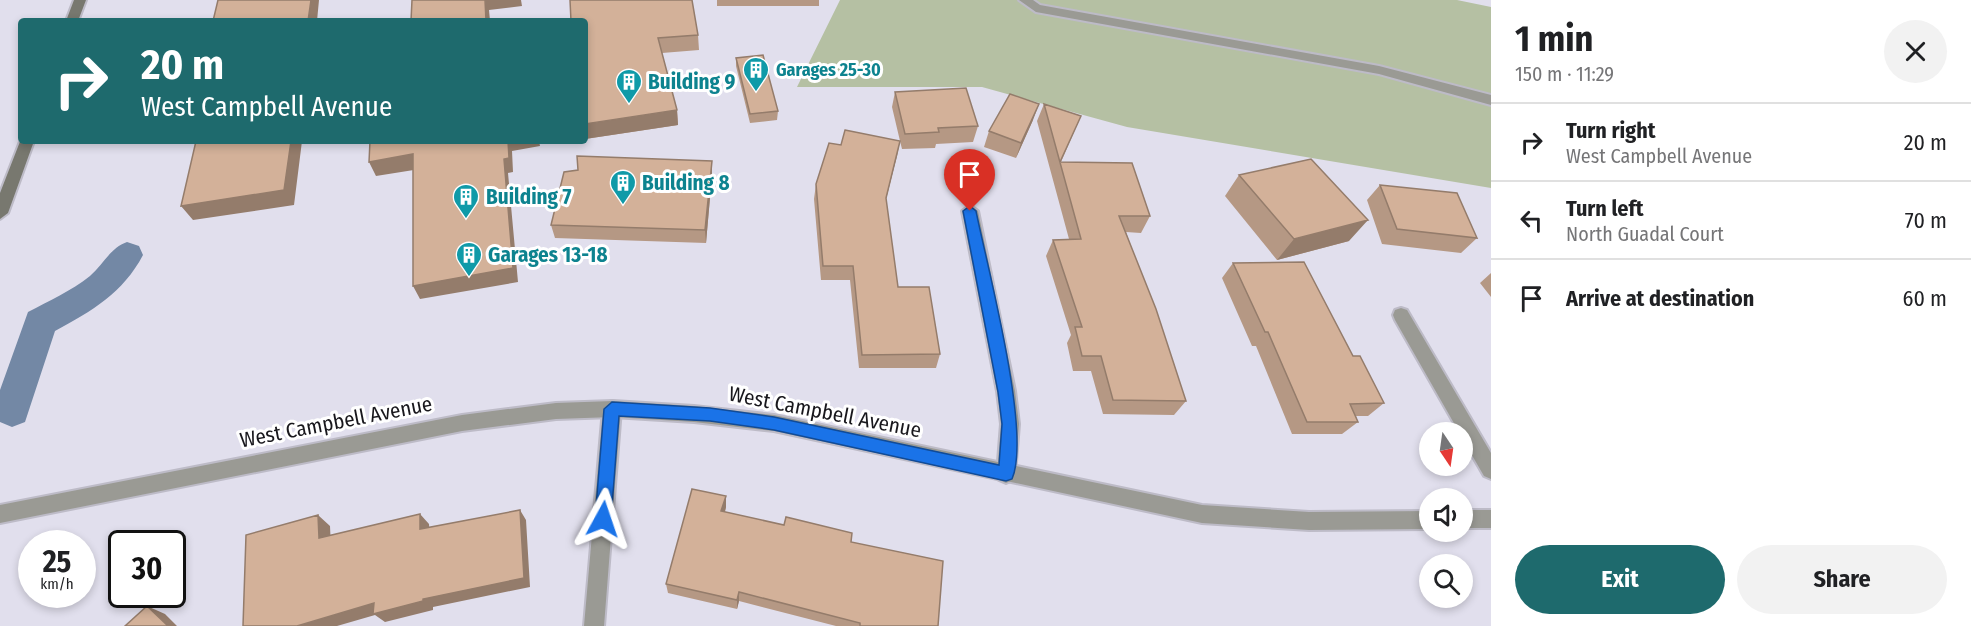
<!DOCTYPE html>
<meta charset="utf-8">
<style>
body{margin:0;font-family:"Fira Sans Condensed",sans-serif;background:#f2f2f2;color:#202124;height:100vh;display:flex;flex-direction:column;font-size:22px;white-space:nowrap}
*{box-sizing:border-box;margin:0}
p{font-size:20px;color:#757577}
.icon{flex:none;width:33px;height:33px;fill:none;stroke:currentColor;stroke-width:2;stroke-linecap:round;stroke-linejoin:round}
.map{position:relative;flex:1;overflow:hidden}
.drawer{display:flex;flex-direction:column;background:#fff;width:480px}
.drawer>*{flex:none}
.guide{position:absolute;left:18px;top:18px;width:570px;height:126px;border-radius:6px;box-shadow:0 3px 9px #0003;background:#1e6a6d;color:#fff;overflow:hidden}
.needle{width:39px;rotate:167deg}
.tools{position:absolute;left:1419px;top:422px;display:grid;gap:12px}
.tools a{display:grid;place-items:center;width:54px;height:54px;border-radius:50%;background:#fff;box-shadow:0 3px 9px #0003;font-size:30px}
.speed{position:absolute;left:18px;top:530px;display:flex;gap:12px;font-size:30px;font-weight:700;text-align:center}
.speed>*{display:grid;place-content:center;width:78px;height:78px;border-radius:50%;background:#fff;box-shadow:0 3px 9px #0003;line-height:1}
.speed small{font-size:15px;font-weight:400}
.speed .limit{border:3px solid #111;border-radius:9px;background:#fff;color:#111}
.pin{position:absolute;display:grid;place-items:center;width:51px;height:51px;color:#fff;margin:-62px -26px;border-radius:50% 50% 50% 0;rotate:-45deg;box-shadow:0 0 6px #0007}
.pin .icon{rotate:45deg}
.me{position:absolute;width:66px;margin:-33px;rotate:5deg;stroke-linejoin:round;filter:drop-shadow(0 0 4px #0008)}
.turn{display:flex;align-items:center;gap:21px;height:126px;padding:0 24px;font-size:27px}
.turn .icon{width:78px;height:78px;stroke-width:2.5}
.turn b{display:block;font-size:42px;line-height:51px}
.round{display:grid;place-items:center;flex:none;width:63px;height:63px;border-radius:32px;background:#f2f2f2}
.summary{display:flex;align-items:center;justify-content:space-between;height:102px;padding:0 24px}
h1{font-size:36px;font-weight:700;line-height:45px}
.button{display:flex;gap:12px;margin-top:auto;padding:12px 24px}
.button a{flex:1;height:69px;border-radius:36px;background:#1e6a6d;color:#fff;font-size:24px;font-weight:700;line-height:69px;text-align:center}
.button a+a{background:#f2f2f2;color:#202124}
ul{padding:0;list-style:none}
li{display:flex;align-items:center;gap:18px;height:78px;padding:0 24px;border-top:2px solid #e0e0e0}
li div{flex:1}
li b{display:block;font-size:22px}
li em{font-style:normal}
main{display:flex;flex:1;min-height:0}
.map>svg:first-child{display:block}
</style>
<main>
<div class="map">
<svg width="1491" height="626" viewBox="0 0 1491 626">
<rect width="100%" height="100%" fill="#e1dfed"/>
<path fill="#b5c0a3" d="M840 0H1457L1491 7V188L1127 127 982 87H797Z"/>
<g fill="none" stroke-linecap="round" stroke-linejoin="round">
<path fill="#7388a5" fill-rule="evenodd" d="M127 242 139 246 143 255C123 293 92 311 55 331L25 422 12 427 0 422V390L28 312C49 301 71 291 90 276 103 265 110 248 127 242Z"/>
<defs>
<path id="minor" d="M1019 0H1033L1040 5 1379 66 1491 95V105L1379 74 1036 12Z
M970 205 978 211 1015 391 1019 424 1015 474 1013 480 1006 483 999 480 997 474 1001 424 997 391 962 211Z
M1401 308 1407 310 1491 453V479L1484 476 1462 438V432H1459L1395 320 1393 315 1395 310Z
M612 401 618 403 621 409 604 626H584L603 409 606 403Z"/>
<path id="tertiary" d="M613 401 694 406 774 415 1202 505 1309 512 1430 511V529L1309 530 1202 523 774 431 694 422 613 417 556 419 462 431 0 523V505L462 415 556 403Z
M1462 510H1491V528H1462Z"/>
<path id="secondary" d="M74 0H86L78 21H66Z
M21 139 34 141 8 213 0 219V193Z"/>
</defs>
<use href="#minor" stroke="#bdbbc7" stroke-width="4"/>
<use href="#tertiary" stroke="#bdbbc7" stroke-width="4"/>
<use href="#secondary" stroke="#bdbbc7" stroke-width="4"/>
<use href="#minor" fill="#9a9a94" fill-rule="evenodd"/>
<use href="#tertiary" fill="#9a9a94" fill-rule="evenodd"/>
<use href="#secondary" fill="#78786f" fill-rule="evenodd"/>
</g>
<path fill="#b59884" d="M717 0H819V6H717Z
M585 21 698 35 699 50 662 53 677 110 678 125 585 139Z
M736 58 778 111 777 120 750 123 736 66Z
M895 92 978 126 973 142 936 144 935 148 902 149 900 141 886 200 898 287 940 354 936 368H859L850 280H821L814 199 816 184 841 145 900 141 892 107Z
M1044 104 1081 116 1061 162 1150 216 1141 233 1126 232 1186 401 1174 415 1103 414 1091 371H1073L1067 343 1071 335 1046 256 1053 240 1069 239 1037 121Z
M1033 120 1016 158 984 147 989 131Z
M712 161V175L706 243 555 238 551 225Z
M1239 175 1349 241 1277 260 1225 196Z
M1380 185 1477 238 1461 253 1382 244 1367 200Z
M1233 263 1353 356 1384 403 1368 416H1356L1358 422 1342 434H1292L1256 346H1252L1222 278Z
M1491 273V297L1480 283Z
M726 496V507L725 512 851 542 938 626H836L739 601 737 609 668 593 666 584Z"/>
<path fill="#947c6b" d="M311 0H319L317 21H308Z
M485 0H521L522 6 489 10 490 21H486Z
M1039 104 1033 120 1016 158 1021 143Z
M677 110 678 125 585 139V124Z
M291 141H302L294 205 193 220 181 206Z
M508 141H539L540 146 512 151 513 172 508 173 518 282 420 299 413 286 504 159Z
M900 141 897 156 882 214 886 198Z
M413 154 420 169 376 176 369 162Z
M712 161V175L706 243 705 230Z
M1368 220 1349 241 1277 260 1294 239Z
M726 496V507L722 522 721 511Z
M520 510 526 520 530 587 433 607V610L385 622 375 615 337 626H297L374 603Z
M420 514 429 524 430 539 420 529Z
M318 515 330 526 331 548 319 538Z
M739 592V601L737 609V600Z
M147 606 165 614 177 626H168Z"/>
<path fill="#d3b199" stroke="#947c6b" stroke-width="1.5" d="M218 0H311L308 21H213Z
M412 0H485L486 21H411Z
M570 0H692L698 35 658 38 677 110 585 124V21H571Z
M763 55 778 111 750 114 736 58Z
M966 88 978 126 938 128 939 132 905 134 895 92Z
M1010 94 1039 104 1021 143 989 131Z
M1044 104 1081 116 1060 162 1132 163 1150 216H1119L1156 309 1186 401 1113 400 1101 356H1082L1075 327H1082L1053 240 1081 239Z
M845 130 900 141 886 198 898 287H929L940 354 862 355 853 266H823L816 184 829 143 841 145Z
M196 141H291L284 190 181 206Z
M370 141H508L509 158 504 159 513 268 413 286V154L369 162Z
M577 156 712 161 705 230 551 225 564 172 578 170Z
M1311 159 1368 220 1294 239 1239 175Z
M1380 185 1457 193 1477 238 1397 229Z
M1304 262 1353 356H1360L1384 403 1350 404 1358 422H1307L1268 332H1265L1233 263Z
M692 489 726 496 721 511 784 525 786 517 852 533 851 542 943 561 938 626H860V623L739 592 737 600 666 584Z
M520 510 524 578 423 599V601L373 614 374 603 297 626H243L246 535 318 515 319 538 420 514V529Z
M147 606 168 626H125Z"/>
<path fill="#1a73e8" stroke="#114b97" stroke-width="1.5" d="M970 206 976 211C987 266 1032 433 1012 479L1006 481 774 430 710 421 619 416 611 519 609 524 603 527 597 524 595 519 604 409 612 402 710 408 774 417 999 465 1002 424 998 392 963 211Z"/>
<defs>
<symbol id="building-pin" viewBox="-11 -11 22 30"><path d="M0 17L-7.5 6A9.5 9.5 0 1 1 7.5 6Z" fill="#0f9aa8" stroke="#fff"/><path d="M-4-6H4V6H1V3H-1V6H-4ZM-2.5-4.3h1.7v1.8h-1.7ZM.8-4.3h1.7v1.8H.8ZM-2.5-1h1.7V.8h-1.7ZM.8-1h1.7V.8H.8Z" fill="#fff"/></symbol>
</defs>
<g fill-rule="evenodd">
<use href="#building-pin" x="741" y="55" width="30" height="40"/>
<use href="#building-pin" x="614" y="67" width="30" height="40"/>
<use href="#building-pin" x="608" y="168" width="30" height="40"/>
<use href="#building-pin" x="451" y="182" width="30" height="40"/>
<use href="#building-pin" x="454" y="240" width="30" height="40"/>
</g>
<g text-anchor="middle" stroke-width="6" stroke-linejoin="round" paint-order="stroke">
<g font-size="18" font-weight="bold" fill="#0d838f" stroke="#fff" text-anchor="start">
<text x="776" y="76">Garages 25-30</text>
</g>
<g font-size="21" font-weight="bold" fill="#0d838f" stroke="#fff" text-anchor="start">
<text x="648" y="89">Building 9</text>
<text x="642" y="190">Building 8</text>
<text x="486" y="204">Building 7</text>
<text x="488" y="262">Garages 13-18</text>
</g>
<g font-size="21" fill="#18171c" stroke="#fff">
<text transform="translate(825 412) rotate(11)" y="7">West Campbell Avenue</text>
<text transform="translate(336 422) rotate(-11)" y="7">West Campbell Avenue</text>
</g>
</g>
</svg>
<div class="tools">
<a><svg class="needle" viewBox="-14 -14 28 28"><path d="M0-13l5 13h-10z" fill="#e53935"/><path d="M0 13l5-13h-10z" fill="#757577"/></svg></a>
<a><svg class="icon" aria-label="sound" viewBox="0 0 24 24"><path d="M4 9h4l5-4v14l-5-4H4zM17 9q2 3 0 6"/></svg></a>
<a><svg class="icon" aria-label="search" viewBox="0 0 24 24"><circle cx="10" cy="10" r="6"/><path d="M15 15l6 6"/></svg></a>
</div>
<div class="speed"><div>25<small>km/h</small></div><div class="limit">30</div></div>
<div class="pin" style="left:970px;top:211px;background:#d93025"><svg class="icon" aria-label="arrive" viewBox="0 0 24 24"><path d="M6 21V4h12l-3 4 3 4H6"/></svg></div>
<svg class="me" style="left:603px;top:519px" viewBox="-20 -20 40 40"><path d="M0-17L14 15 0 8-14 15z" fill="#1a73e8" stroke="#fff" stroke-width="4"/></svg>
<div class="guide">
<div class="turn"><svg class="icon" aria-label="right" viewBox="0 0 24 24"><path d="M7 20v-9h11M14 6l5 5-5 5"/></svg><div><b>20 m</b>West Campbell Avenue</div></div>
</div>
</div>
<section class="drawer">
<div class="summary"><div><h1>1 min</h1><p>150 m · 11:29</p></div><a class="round"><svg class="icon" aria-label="close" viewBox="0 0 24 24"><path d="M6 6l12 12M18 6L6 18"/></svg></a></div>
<ul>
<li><svg class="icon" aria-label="right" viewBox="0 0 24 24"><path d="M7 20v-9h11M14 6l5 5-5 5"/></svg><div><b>Turn right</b><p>West Campbell Avenue</p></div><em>20 m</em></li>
<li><svg class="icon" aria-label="left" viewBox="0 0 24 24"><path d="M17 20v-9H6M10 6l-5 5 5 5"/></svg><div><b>Turn left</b><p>North Guadal Court</p></div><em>70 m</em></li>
<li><svg class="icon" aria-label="arrive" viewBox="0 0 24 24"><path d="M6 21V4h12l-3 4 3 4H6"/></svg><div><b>Arrive at destination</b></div><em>60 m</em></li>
</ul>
<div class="button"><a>Exit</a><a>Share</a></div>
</section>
</main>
